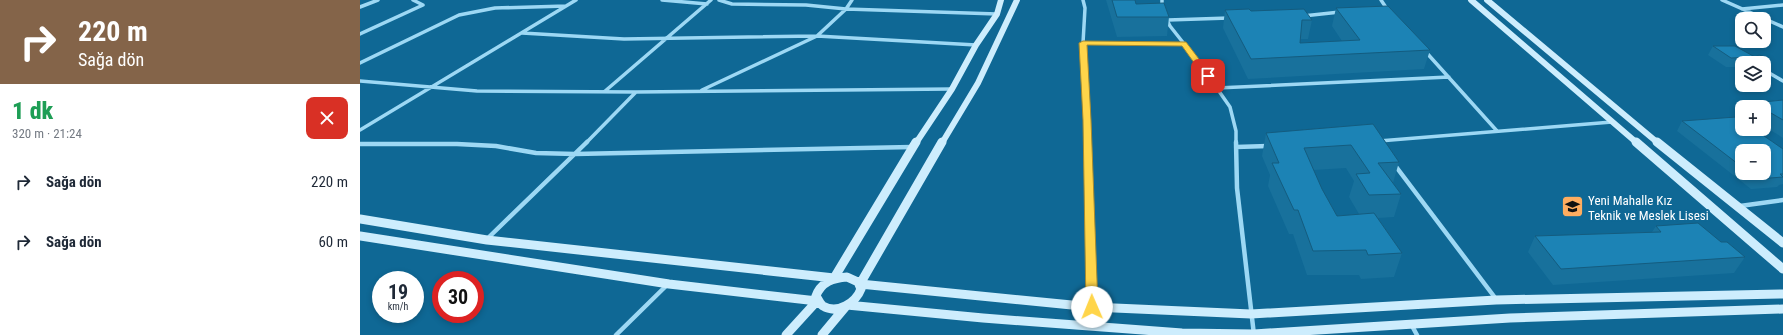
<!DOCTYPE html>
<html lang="tr">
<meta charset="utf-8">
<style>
body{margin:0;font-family:"Roboto Condensed",sans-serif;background:#f2f2f3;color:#1f2937;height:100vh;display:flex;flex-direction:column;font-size:15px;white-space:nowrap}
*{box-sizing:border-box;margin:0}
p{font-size:13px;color:#747a83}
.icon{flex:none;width:22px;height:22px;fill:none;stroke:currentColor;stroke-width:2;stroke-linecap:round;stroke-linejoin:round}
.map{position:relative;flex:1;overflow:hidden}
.drawer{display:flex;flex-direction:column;background:#fff;width:360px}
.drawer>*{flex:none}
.top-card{background:#846449;color:#fff;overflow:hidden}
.fabs{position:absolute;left:1375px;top:12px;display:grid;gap:8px}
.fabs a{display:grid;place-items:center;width:36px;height:36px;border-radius:8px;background:#fff;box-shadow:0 2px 6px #0003;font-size:20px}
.speed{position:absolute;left:12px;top:271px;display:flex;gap:8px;font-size:20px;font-weight:700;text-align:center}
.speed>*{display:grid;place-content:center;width:52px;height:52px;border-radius:50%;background:#fff;box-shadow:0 2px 6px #0003;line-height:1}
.speed small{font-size:10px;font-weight:400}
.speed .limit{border:6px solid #d22;background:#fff;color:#111}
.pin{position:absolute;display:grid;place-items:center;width:34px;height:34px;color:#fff;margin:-17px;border-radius:8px;box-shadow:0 2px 6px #0006}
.me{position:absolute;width:44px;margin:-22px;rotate:359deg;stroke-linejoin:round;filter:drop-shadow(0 0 3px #0008)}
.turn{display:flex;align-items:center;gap:14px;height:84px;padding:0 12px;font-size:18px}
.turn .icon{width:52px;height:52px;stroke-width:2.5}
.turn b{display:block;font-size:28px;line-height:34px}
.round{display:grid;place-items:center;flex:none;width:42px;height:42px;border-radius:8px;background:#f2f2f3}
.summary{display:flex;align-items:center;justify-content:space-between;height:68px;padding:0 12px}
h1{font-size:24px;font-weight:800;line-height:30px;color:#1e9e55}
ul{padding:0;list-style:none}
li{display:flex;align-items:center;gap:12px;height:60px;padding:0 12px}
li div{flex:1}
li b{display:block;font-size:15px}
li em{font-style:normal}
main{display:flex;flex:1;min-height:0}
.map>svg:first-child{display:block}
</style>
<main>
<section class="drawer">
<div class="top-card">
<div class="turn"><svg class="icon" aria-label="right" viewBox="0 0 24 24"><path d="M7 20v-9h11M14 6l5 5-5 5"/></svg><div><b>220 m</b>Sağa dön</div></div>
</div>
<div class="summary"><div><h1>1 dk</h1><p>320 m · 21:24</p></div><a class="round" style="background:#d93025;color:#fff"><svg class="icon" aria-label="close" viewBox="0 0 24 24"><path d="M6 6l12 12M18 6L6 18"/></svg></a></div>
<ul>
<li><svg class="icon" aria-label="right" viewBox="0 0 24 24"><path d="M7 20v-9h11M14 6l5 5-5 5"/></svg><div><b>Sağa dön</b></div><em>220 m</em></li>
<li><svg class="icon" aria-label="right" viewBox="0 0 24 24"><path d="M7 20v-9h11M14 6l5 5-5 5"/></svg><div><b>Sağa dön</b></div><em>60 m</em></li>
</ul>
</section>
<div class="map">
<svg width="1423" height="335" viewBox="0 0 1423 335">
<rect width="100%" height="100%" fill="#0f6895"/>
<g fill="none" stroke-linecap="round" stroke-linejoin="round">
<path stroke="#9dd8f4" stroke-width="3.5" d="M302 0 347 4
M359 0 372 4 446 5 486 9 637 14
M723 0 725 8 723 43 728 143
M802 0V8
M1021 0 1027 9
M1362 0 1423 27
M0 7 18 0
M1382 9 1423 5
M943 16 980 12
M806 18 810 26 840 64 870 107 876 131V143
M808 20 869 18
M162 33 264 39 457 36 616 45
M0 34 63 5 53 0
M723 43 824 44
M1065 51 1137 131
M0 63 99 15 135 8 206 6
M1404 70 1423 81
M0 81 117 91 276 92 592 89
M857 88 1089 77
M342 90 457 36 486 9 492 0
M244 92 351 0
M0 130 216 0
M1019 141 1252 122
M226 143 276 92"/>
<path stroke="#9dd8f4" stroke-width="4.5" d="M728 142 732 307
M876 142 877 188 894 335
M0 144H97L136 146 176 153 215 154 552 147
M876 147 908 146
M1034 164 1136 299
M1380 206 1423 200
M127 239 227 142
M1051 324 1057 335
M256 335 307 285"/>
<path stroke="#cdedfd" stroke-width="6" d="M1111 0 1277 143
M1127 0 1298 143
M556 143 592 89 616 45 637 14 641 0
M582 143 618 83 657 0"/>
<path stroke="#cdedfd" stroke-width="9" d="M582 142 500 284 732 307 891 314 1136 300 1423 294
M1276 142 1423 269
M1297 142 1423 243
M0 219 127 240 474 278 556 142
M0 236 309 284 457 301
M487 277 498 282 501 289C496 302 478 315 463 306 460 304 458 299 456 296 461 282 473 278 487 277Z
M426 335 457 301
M462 335 487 305 623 318 822 333 894 334 1150 318 1423 309"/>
</g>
<path fill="#18719c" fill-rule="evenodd" d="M746 0H789H775L776 4 809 17 807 36 757 37Z
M976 8 1070 50 1064 69 888 79 863 28 865 10 891 11 952 20 948 39H940V43L982 41 972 26Z
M1353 46 1395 57H1403L1399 63H1382V67H1366L1348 55Z
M1423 100V138L1404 126V107H1392L1394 103Z
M1322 121 1423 149V184L1419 185 1417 187 1391 189 1317 131ZM1382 151 1404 173H1382Z
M1013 124 1039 162 1033 183 1041 194 1034 217 1018 218 1042 253 1034 277 1001 279 999 275H947L933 234H929L908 186 910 175 902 156 906 133ZM986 168 994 181 989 197 999 214 977 216 962 189 953 170Z
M1296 226 1361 242 1385 257 1374 273 1193 285 1168 252 1175 236 1292 232Z"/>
<path fill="#1c83b5" stroke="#145c7f" d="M752 0H775L776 4 804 3 809 17H757Z
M1028 6 1070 50 891 59 865 10 889 9 891 11 944 9 952 20H942L940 43 1000 40 976 8Z
M1353 46H1375L1395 57 1399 55 1403 56V57L1371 58Z
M1423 100V120L1404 109V107H1401L1394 103Z
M1376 117 1382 121V129H1394L1423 149V174H1420L1423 177 1398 179 1390 173H1404V151H1382V167L1322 121Z
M1013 124 1039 162 1018 163 1041 194 1009 195 996 174 1010 173 991 145 944 148 962 189 977 216 1014 213 1042 253 1008 255 1006 250 953 251 938 210H934L912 163H919L906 133Z
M1338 223 1361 242H1367L1385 257 1201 269 1175 236 1301 232 1296 226Z"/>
<path fill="#ffd54a" stroke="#a68a30" d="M723 41 826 42 852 76 848 78H845L822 46 727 45 731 120 738 307 736 310H728L726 307 723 120 719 43Z"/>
<defs>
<symbol id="school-square" viewBox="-11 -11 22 22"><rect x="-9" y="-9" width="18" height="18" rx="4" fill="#ffad60" stroke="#0f6895"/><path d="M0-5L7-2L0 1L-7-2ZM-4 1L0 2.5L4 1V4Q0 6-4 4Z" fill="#111"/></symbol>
</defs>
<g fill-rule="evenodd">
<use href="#school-square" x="1200" y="194" width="25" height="25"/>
</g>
<g text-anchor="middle" stroke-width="4" stroke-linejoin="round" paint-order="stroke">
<g font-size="13" fill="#fff" stroke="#0f6895" text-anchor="start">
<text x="1228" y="205">Yeni Mahalle Kız<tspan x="1228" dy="15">Teknik ve Meslek Lisesi</tspan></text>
</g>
</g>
</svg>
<div class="fabs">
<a><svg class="icon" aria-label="search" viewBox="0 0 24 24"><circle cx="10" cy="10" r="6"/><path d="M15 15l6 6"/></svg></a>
<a><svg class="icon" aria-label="layers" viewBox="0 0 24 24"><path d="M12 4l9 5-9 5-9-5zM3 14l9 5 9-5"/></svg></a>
<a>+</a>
<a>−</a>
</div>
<div class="speed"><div>19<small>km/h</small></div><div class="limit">30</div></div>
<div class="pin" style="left:848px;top:76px;background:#d93025"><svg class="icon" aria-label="arrive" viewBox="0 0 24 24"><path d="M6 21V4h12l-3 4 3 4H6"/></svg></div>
<svg class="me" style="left:732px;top:307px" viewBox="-20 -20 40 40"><circle r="19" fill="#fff"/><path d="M0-13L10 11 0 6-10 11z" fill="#ffd54a"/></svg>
</div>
</main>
